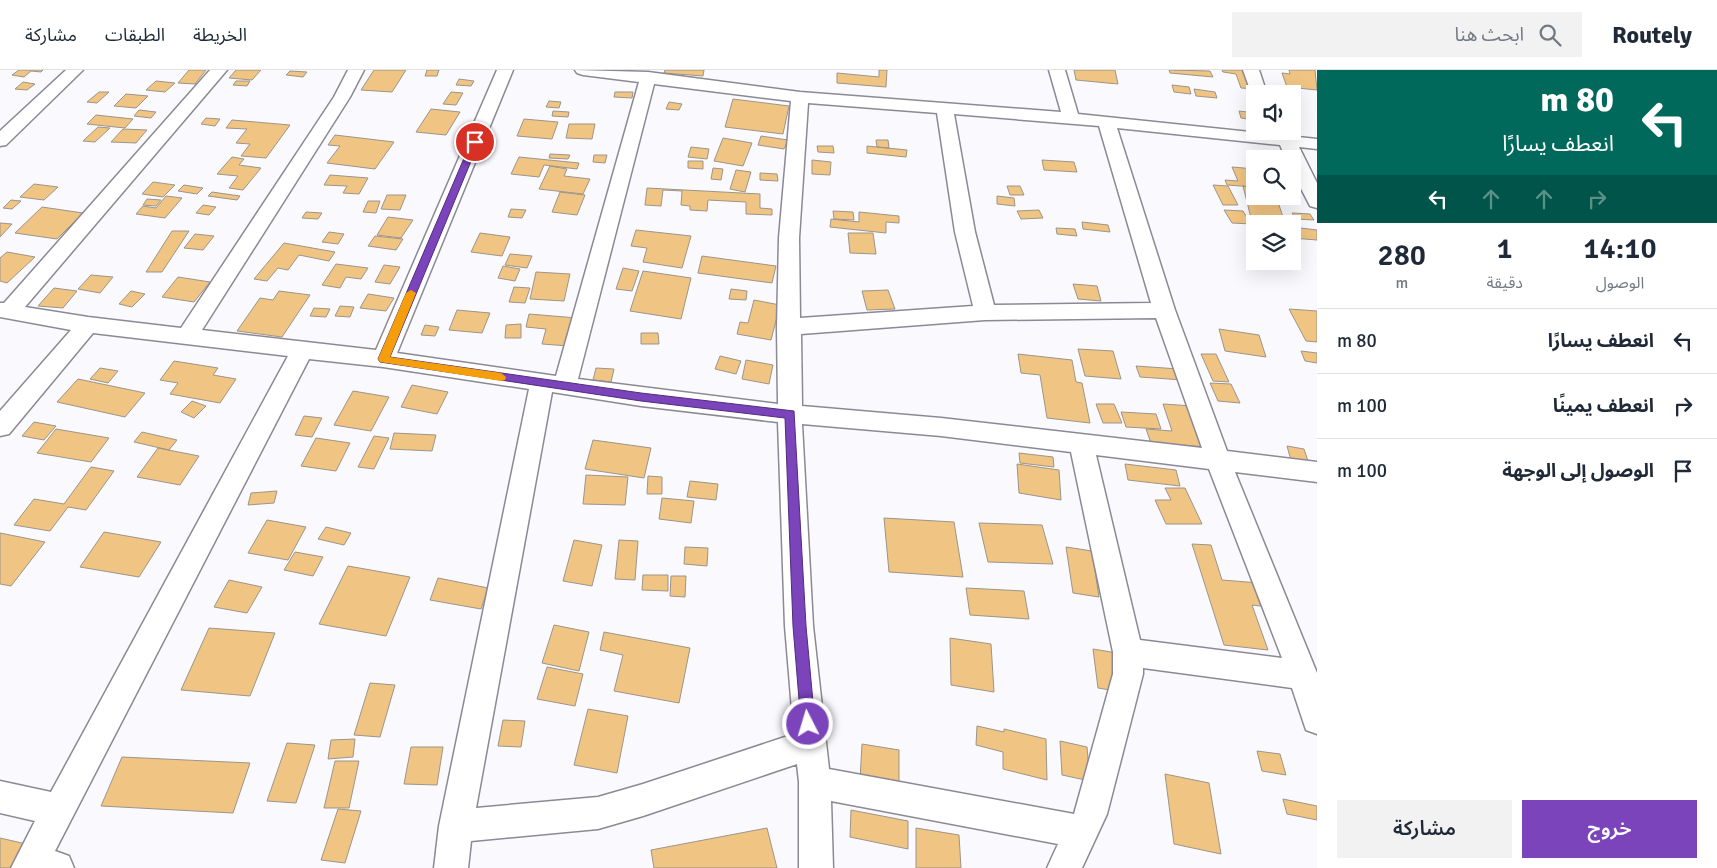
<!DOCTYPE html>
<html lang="ar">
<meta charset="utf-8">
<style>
body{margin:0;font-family:Signika,"Noto Sans Arabic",sans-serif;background:#f2f2f3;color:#1f2937;direction:rtl;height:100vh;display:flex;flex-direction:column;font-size:19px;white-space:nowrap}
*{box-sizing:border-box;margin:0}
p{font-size:16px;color:#747a83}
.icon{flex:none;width:28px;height:28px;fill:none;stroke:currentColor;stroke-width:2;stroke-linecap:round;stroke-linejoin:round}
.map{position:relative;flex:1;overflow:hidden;direction:ltr}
.drawer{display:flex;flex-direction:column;background:#fff;width:400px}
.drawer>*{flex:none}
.hud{background:#00695c;color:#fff;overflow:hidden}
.fabs{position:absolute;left:1246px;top:15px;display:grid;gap:10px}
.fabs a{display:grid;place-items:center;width:55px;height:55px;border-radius:0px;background:#fff;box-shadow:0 5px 20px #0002;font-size:25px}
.pin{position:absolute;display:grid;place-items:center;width:42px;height:42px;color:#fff;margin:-21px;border:2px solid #fff;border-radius:50%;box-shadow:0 1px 5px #0007}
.me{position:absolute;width:55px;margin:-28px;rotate:355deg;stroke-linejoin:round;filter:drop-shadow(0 0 4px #0008)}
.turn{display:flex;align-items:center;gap:18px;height:105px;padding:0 20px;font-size:22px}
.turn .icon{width:65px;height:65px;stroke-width:2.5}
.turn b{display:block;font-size:35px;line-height:42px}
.lanes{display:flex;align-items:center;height:48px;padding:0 20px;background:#0003;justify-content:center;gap:25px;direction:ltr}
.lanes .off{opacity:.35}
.eta{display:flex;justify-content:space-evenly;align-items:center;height:85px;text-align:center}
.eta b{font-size:30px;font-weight:600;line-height:35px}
.primary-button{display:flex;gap:10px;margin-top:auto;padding:10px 20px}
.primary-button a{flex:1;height:58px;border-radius:0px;background:#7b44bb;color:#fff;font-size:20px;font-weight:600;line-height:58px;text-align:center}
.primary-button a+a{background:#f2f2f3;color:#1f2937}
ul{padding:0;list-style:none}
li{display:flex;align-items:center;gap:15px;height:65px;padding:0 20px;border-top:1px solid #e0e1e3}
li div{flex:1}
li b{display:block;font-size:19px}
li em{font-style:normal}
header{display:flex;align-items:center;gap:30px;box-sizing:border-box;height:70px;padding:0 25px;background:#fff;border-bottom:1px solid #e0e1e3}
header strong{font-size:24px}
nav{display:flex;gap:28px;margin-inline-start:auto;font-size:18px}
.search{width:350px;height:45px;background:#f2f2f3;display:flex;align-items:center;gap:12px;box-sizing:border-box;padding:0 18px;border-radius:0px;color:#747a83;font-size:19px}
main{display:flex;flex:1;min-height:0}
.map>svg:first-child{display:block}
</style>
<header>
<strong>Routely</strong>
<div class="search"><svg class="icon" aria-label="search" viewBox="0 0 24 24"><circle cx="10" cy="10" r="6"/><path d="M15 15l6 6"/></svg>ابحث هنا</div>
<nav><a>الخريطة</a><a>الطبقات</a><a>مشاركة</a></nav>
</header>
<main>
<section class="drawer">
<div class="hud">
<div class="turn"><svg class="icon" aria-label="left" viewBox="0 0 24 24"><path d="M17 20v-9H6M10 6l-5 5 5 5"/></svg><div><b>80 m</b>انعطف يسارًا</div></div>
<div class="lanes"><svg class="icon" aria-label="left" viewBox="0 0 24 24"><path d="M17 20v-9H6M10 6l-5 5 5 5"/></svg><svg class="icon off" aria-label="ahead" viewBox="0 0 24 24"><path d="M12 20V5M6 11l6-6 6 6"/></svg><svg class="icon off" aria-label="ahead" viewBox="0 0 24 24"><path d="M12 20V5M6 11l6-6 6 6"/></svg><svg class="icon off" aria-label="right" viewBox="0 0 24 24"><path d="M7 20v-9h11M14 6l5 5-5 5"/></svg></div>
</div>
<div class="eta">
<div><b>14:10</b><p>الوصول</p></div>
<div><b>1</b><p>دقيقة</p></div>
<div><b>280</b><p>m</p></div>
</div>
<ul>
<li><svg class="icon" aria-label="left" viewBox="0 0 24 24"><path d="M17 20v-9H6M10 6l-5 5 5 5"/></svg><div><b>انعطف يسارًا</b></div><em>80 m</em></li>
<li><svg class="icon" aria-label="right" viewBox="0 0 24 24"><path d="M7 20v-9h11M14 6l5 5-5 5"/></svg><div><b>انعطف يمينًا</b></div><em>100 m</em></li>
<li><svg class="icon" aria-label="arrive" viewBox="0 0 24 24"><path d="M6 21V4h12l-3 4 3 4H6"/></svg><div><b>الوصول إلى الوجهة</b></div><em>100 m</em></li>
</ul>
<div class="primary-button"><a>خروج</a><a>مشاركة</a></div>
</section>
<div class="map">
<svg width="1317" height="798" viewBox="0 0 1317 798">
<rect width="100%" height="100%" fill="#faf9fe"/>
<path fill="#f0c482" stroke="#9c958a" d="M19 0H43L41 2 31 1 24 7 12 5Z
M189 0H206L195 14 178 13Z
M236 0H261L252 10 229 8Z
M374 0H406L392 22 361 20Z
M427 0H439L437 6H425Z
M665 0H704L703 6 664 3Z
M879 0H887L886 17 837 13V3L879 7Z
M1074 0H1115L1118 14 1076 10Z
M1169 0 1210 1 1213 7 1170 3Z
M1222 0H1247L1255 19 1241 18 1236 4 1223 2Z
M1289 0H1315L1317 20 1287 17 1282 3 1290 4Z
M290 1 307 2 303 7 286 5Z
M459 9 474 11 471 16 456 15Z
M156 11 175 13 165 22 146 20Z
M236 11H250L247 16 233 15Z
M23 12 35 14 27 20 15 19Z
M1172 15 1189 17 1191 24 1174 22Z
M1194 19 1215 22 1217 28 1196 26Z
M99 22H109L97 33 87 32Z
M451 22 463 23 456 35 443 34Z
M615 22H633L632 28 614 27Z
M126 24 148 26 136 38 114 36Z
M733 29 789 36 783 64 725 57Z
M549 31 561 32 559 38 546 37Z
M669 32 682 34 679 40 666 39Z
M431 39 460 42 446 65 416 62Z
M139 40 156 42 151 48 134 46Z
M553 41 569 42 568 47 552 46Z
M1239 41 1255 43V50L1241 48Z
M96 45 133 49 125 58 87 54Z
M206 48 220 49 215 56 201 54Z
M524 49 558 52 552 69 517 66Z
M232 50 290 55 266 88 241 86 250 74 236 73 247 59 226 58Z
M569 54H595L592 69 566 68Z
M98 57 110 58 95 72 83 71Z
M123 59 147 60 136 73 111 72Z
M335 65 394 72 375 99 327 93 340 76 328 75Z
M761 66 788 70 784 79 758 75Z
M723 68 752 73 743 96 714 91Z
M876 70H888L889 78 877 77Z
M817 76H833L834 83 818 82Z
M867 76 907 80 906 87 867 83Z
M691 77 709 79 707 89 688 87Z
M550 84 570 85 568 89 549 88Z
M594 85H607L605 93 593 92Z
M232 87 244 89 239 95 261 98 243 120 229 118 238 106 217 104Z
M519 87 579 93 577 99 544 95 539 107 511 104Z
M812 90 831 92 830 105 812 104Z
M1042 90 1074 92 1077 102 1044 100Z
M688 91H703V99L688 98Z
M550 96 567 99 564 106 590 109 583 124 539 119Z
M1232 97 1255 99V117L1227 115 1225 110 1238 111Z
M713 98 723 99 721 110 711 109Z
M736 100 751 102 745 122 730 119Z
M760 103 777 104 778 111 760 110Z
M330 105 368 108 359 124 343 123 347 116 324 115Z
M153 112 175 115 163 127 142 124Z
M34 114 58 117 44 130 20 127Z
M184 115 203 118 197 124 178 121Z
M1213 115 1228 116 1238 135H1223Z
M1007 116H1020L1024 125H1010Z
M1243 116 1255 118V126H1276L1285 153 1251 148Z
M647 118 760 124V138L772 139V145L746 144V132L708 130 707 141 690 140V136L681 135 682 121 663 120 661 136 645 135Z
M212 122 240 126 237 130 208 126Z
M560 122 585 125 577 145 552 142Z
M387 125H406L400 140 381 139Z
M166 126 182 128 165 148 136 144 143 136 156 138Z
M997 126 1014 128 1015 136 997 134Z
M147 129 161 130 156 136 143 135Z
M11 130 21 131 12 139 3 138Z
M368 131H380L376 143 363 142Z
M203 135 216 137 209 145 196 143Z
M42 137 83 143 57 169 15 163Z
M511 139 526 140 522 148 508 147Z
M1039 140 1043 148 1021 149 1017 141Z
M1224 140 1243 141 1251 154 1232 153Z
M833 141 853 142 854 150 834 149Z
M306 142 322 143 318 149 302 148Z
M859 142 899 146V153L886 152V163L830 157 831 149 859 152Z
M1292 143 1310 144 1314 150 1296 149Z
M388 147 413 150 401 168 377 165Z
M1082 152 1108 155 1110 162 1083 159Z
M0 153 12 154 0 167Z
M1292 157 1317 160V170L1292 168Z
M1056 158 1075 159 1077 166 1057 164Z
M636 160 691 166 682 198 643 192 647 178 631 176Z
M172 161H189L162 202H146Z
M329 162 344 164 338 174 322 172Z
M480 163 510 167 502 186 471 182Z
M848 163H873L876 184 850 183Z
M195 164 214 166 203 180 184 178Z
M375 166 403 169 396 180 368 176Z
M284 173 335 182 329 191 299 185 288 200 278 198 267 211 254 209Z
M7 182 35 187 7 213 0 211V188Z
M510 184 532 186 527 198 505 195Z
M702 186 776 196 772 213 698 203Z
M1293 187 1299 197 1270 196 1267 191H1292Z
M336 194 368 198 361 209 346 207 340 218 322 215Z
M384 195 400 197 390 214 375 212Z
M503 196 520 199 515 211 498 208Z
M623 198 639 201 632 221 616 219Z
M643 201 691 208 681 249 630 241Z
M536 202 570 204 564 231 530 229Z
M91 205 113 207 100 223 78 219Z
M178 207 210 212 194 232 162 227Z
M1073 214 1097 216 1101 231 1078 229Z
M514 217 530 218 525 233 509 232Z
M54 218 77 221 63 238 38 236Z
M731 219 747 221 746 230 729 229Z
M888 220 895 239 867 240 862 221Z
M131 221 145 224 132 237 119 234Z
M279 221 310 225 282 267 237 261 260 228 273 230Z
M368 224 394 228 386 241 360 238Z
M754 230 780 235 771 270 737 264 740 252 748 253Z
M340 236 354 237 350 247 335 246Z
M314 238 330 239 326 247 310 246Z
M1289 239 1317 241V272L1306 271Z
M457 240 490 243 482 263 449 260Z
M529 244 577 248 569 276 542 274 546 259 526 257Z
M521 254V268H505L506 255Z
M425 255 439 257 435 266 421 265Z
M1219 259 1259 265 1266 287 1225 281Z
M641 263H658L659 274H641Z
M1078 279 1113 281 1121 309 1085 306Z
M1301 281 1317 283V293L1305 291Z
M1018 284 1072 290 1076 312 1082 313 1090 353 1047 348 1040 305 1021 303Z
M1201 284H1216L1229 312 1213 311Z
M720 286 741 291 736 304 715 299Z
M746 290 773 295 769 314 742 309Z
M174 291 218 298 213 305 236 309 220 333 170 324 178 313 160 310Z
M1136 296 1179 299 1183 310 1140 307Z
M100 298 118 301 108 313 90 309Z
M596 298 614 299 611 312 593 310Z
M78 309 145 323 125 347 57 332Z
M1210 313 1231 314 1240 333 1218 331Z
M412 315 448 322 437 344 401 337Z
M353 321 389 327 371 361 334 355Z
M192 331 206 336 194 348 181 342Z
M1096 334H1114L1122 353H1103Z
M1163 334 1193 336 1208 377 1151 373 1146 359 1172 361Z
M1121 342 1156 344 1161 359 1126 357Z
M304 346 322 348 312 367 295 365Z
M34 352 56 356 44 370 22 366Z
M56 359 109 368 91 392 37 383Z
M142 362 177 370 169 380 134 372Z
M394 363 436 365 432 381 390 379Z
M374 366 389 368 374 399 358 397Z
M316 368 350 373 336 401 301 396Z
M593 370 651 378 644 408 585 399Z
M1287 376 1304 379 1310 397 1292 394Z
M158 378 199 386 180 415 137 407Z
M1019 383 1053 387 1054 397 1020 393Z
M1017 394 1059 400 1061 430 1019 423Z
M1125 394 1176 400 1180 416 1128 410Z
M91 397 114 401 86 440 68 437 50 461 14 455 34 429 64 434Z
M586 405 628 407 625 435 583 434Z
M648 406 662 407V424H647Z
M690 411 718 414 716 430 687 427Z
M1165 418H1185L1202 454H1166L1155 430H1171Z
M277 421 274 433 248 435 251 423Z
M662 428 694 431 691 453 659 449Z
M884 448 954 452 963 507 889 502Z
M267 450 306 457 288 490 248 483Z
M979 453 1042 455 1053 494 988 492Z
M326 457 351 463 344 475 318 469Z
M104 462 161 472 139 507 80 497Z
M0 463 45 472 11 516 0 514Z
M574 470 602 475 592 516 563 511Z
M619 470 638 471 635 510 615 509Z
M1192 474 1211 475 1222 510 1260 513 1268 537 1252 535 1268 580 1224 575Z
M685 477 708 478 707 496 684 494Z
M1066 477 1092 481 1099 527 1073 523Z
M295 482 323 487 313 506 284 500Z
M348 496 410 507 386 566 319 554Z
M643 505H668V521L642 520Z
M671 506H686L685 527 670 526Z
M438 508 488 518 481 539 430 530Z
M229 510 262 517 247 543 214 537Z
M966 518 1024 521 1029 549 970 545Z
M554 555 589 562 579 601 542 593Z
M209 558 275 563 250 626 181 620Z
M604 562 690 578 679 633 614 621 623 585 600 580Z
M950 568 991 574 994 622 951 615Z
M1093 579 1117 583 1122 622 1098 618Z
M547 597 583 604 575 636 537 629Z
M370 613 395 615 380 667 354 665Z
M588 639 628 646 617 703 574 695Z
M503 650 525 651 521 677 498 676Z
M977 656 1004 662V659L1046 669 1047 710 1003 699V682L976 675Z
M355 669 353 687 328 689 331 670Z
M1060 671 1087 677 1090 711 1062 705Z
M287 673 315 675 296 733 267 731Z
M862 674 899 680V717L860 710Z
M411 677H443L437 715 404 714Z
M1257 681 1280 684 1286 705 1262 701Z
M122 687 250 693 233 743 101 736Z
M335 691H359L349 738H324Z
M1165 704 1209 713 1221 784 1174 774Z
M1283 729 1317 736V750L1287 744Z
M338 739 361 741 345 793 321 790Z
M851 740 908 751V779L850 767Z
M767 758 777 798H654L651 780Z
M916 758 959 765 961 798H916Z
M0 768 44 778 31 798H0Z"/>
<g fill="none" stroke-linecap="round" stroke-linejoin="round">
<defs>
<path id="street" d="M66 0H83L6 75 0 76V61Z
M210 0H227L25 237 88 247 181 258 334 27 348 0H364L350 27 202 260 376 280 497 0H513L397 283 556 306 639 12 583 5 577 3 575 0 648 2 800 22 1061 42 1049 0H1065L1078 44 1317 69V79L1299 77 1317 113V138L1310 136 1308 132 1292 101V89H1286L1280 75 1117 58 1175 240 1227 381 1317 392V412L1235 402 1317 603V664L1306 660 1292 618 1143 598V604L1107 744 1082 798H1047L1058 774 831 731 833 798H799V712L797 694 643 746 598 759 471 771 468 798H434L439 756 529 319 383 297 309 289 55 781 69 786 74 798H11L35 751 0 743V711L51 722 288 286 93 263 9 364 0 366V341L71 260 0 247V233H4ZM654 14 791 31 779 168 777 257 778 334 578 309ZM808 33 937 43 955 162 973 236 800 248 799 168ZM954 44 1099 56 1151 233 994 235 975 162ZM1156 248 1202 378 941 348 802 336 801 264 985 250ZM552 322 641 336 778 352 785 556 794 664 643 714 598 727 476 738ZM802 354 941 366 1071 382 1113 582V604L1074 744 829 699 813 556ZM1096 385 1209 399 1282 588 1140 570Z
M1243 0H1259L1267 24H1255V28H1253Z"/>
</defs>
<use href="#street" stroke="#8b8994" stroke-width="3"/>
<use href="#street" fill="#fff" fill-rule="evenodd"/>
</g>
<path fill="#7b44bb" stroke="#502c7a" d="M475 70 479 72 390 287 641 323 794 341 806 556 815 654 813 659 808 661 803 659 801 654 793 556 785 348 641 331 380 292 378 289 471 72Z"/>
<path fill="#f59e0b" d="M411 220 416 223 390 287 501 303 506 307 505 310 501 311 380 292 378 289 406 223Z"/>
</svg>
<div class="fabs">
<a><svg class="icon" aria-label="sound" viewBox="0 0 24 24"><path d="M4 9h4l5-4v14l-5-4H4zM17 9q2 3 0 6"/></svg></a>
<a><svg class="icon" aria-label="search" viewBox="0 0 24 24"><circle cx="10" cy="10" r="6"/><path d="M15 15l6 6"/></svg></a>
<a><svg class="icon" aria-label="layers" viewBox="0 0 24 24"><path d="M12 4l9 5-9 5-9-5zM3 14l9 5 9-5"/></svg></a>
</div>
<div class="pin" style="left:475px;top:72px;background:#d93025"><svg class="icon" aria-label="arrive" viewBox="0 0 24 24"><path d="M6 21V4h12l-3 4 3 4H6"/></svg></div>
<svg class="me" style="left:808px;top:654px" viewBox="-20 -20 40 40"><circle r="17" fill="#7b44bb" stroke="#fff" stroke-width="3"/><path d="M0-11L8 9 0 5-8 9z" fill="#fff"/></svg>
</div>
</main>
